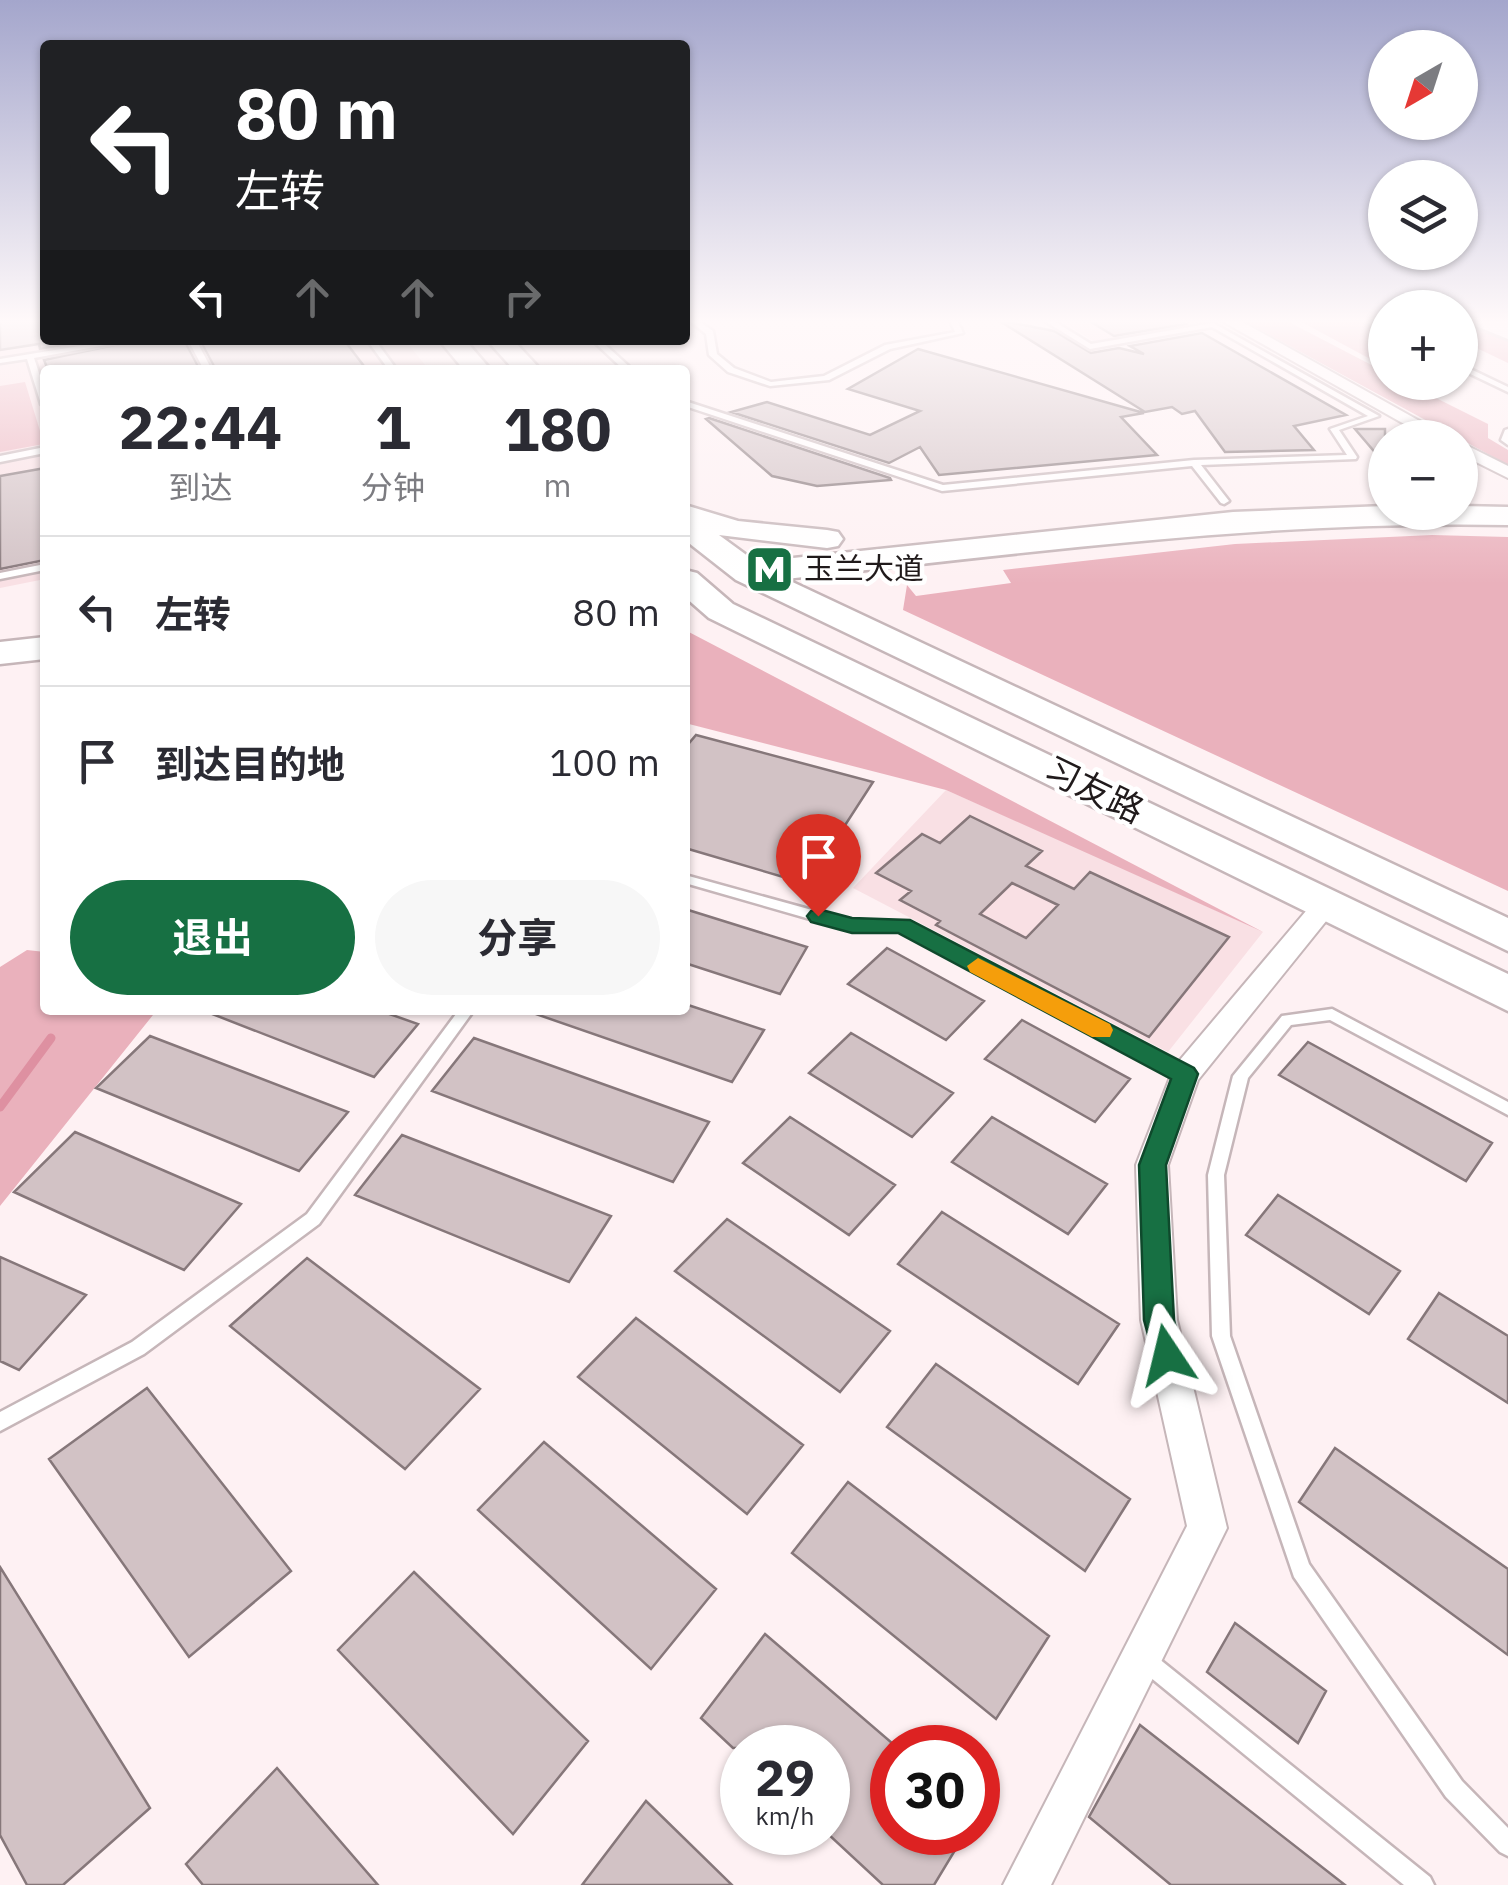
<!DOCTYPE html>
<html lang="zh">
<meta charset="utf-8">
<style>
body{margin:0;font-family:"IBM Plex Sans","Noto Sans SC",sans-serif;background:#f7f7f7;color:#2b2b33;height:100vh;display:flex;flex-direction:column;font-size:38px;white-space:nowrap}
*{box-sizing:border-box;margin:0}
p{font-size:32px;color:#7c7c81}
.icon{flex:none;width:55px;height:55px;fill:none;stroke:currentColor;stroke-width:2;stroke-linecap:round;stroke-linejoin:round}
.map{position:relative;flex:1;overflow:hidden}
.sheet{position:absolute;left:40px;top:365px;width:650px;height:650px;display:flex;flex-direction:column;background:#fff;border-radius:10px;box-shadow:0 2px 8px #0004}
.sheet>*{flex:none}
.top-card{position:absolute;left:40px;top:40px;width:650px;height:305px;border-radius:10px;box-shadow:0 2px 8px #0004;background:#202124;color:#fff;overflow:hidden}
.needle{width:65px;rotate:219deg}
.controls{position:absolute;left:1368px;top:30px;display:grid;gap:20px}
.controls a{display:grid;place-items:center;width:110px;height:110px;border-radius:50%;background:#fff;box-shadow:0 2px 8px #0004;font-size:50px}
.speed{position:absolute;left:720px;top:1725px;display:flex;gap:20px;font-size:50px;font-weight:700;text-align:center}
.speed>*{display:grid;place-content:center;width:130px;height:130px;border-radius:50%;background:#fff;box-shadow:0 2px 8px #0004;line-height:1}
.speed small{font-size:25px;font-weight:400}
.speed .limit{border:15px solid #d22;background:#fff;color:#111}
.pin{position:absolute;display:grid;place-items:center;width:85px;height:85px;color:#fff;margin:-102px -42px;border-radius:50% 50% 50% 0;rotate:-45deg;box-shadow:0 0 10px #0007}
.pin .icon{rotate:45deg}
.me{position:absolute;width:110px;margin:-55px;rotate:350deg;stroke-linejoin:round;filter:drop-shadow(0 0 8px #0008)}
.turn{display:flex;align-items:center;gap:35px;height:210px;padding:0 30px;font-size:45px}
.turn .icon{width:130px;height:130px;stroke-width:2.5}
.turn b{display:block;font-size:70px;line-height:85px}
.lanes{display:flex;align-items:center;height:95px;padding:0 30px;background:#0003;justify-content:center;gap:50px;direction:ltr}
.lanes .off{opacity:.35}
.eta{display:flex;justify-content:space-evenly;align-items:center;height:170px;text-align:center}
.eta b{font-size:60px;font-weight:700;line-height:70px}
.cta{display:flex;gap:20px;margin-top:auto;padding:20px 30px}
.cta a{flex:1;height:115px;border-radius:60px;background:#177043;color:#fff;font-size:40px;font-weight:700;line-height:115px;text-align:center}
.cta a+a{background:#f7f7f7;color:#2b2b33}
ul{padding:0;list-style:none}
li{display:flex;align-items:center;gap:30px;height:150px;padding:0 30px;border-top:2px solid #e1e1e2}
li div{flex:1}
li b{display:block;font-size:38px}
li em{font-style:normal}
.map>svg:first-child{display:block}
</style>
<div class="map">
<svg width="1508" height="1885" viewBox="0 0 1508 1885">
<rect width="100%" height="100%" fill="#fef1f3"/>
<path fill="#f9e0e4" d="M0 320 45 340H405L429 370H45V579L0 588Z
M1060 320H1213L1217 323 1098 344Z
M946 790 1098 857 1263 932 1168 1052 853 888Z"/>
<path fill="#eab1bc" d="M1242 320H1285L1385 372V382L1406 383 1488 424V438L1508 450V465Z
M1298 320H1385V367Z
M1460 320 1508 341V363L1460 340Z
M25 382 44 444 0 452V386Z
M1432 535 1508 537V891L903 610 907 585 916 596 1011 583 1003 570 1235 544Z
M685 630 1263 932 946 790 685 723Z
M27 950 45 952V1010H157L0 1206V967Z"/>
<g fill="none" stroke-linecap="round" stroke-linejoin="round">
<path stroke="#de90a1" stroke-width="9" d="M0 1107 51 1038"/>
</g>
<path fill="#d2c2c5" stroke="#86777a" stroke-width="2.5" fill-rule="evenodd" d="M0 320H45V340H93L40 349 39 344 0 350Z
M998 320 1054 331 1091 353 1119 348 1144 354 1130 346 1202 333 1346 415 1294 426 1314 450 1225 452 1195 411 1182 414 1172 407 1145 412Z
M1088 320H1180L1186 324 1114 336Z
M138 340H184L200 370H48L44 360Z
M200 340H344L367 370H216Z
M918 349 1144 413 1121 417 1157 455 939 475 920 447 889 463 731 412 767 402 870 435 920 411 848 389Z
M709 418 890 478 891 480 817 486 772 476 706 419Z
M1355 429H1385V464Z
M45 468V560L0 569V476Z
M696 735 873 782 807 884 685 848V748Z
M970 816 1042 851 1026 866 1074 889 1090 872 1229 937 1149 1037 936 925 940 921 900 900 911 891 876 873 922 834 940 843ZM1012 883 1058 905 1026 938 980 914Z
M685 909 807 947 780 994 685 963Z
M887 948 984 1001 946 1040 848 984Z
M685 1004 764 1030 732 1082 533 1013 534 1010H685Z
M202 1010H378L418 1024 374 1077Z
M1022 1020 1130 1079 1095 1122 985 1059Z
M851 1033 953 1093 912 1137 809 1073Z
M150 1036 348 1112 299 1171 96 1088Z
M474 1038 709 1122 673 1182 432 1091Z
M1308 1042 1492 1143 1466 1181 1279 1075Z
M790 1117 895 1185 849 1235 743 1163Z
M992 1117 1107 1184 1068 1234 952 1162Z
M75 1132 241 1204 184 1270 14 1192Z
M402 1135 611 1216 569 1282 355 1195Z
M1278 1195 1400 1271 1369 1314 1246 1235Z
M942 1212 1119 1324 1078 1384 898 1264Z
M727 1219 890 1331 840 1392 675 1271Z
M0 1257 86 1295 19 1370 0 1361Z
M307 1258 480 1389 405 1469 230 1326Z
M1439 1293 1508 1336V1403L1408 1339Z
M636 1318 803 1445 747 1514 578 1377Z
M936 1364 1130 1499 1085 1571 887 1427Z
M147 1388 291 1571 189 1657 49 1459Z
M544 1442 716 1589 651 1669 478 1510Z
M1335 1448 1508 1569V1655L1299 1502Z
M848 1482 1049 1636 996 1719 792 1553Z
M0 1567 150 1808 63 1885H27L0 1835Z
M414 1572 588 1741 513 1834 338 1650Z
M1235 1623 1326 1691 1298 1743 1207 1672Z
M765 1634 892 1743V1832H966L934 1885H883L828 1834V1748H733L701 1718Z
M1140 1725 1345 1885H1171L1089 1817Z
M277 1768 378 1885H203L186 1864Z
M646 1801 732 1885H582Z"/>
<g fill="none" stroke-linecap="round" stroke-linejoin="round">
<defs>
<path id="lane" d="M689 320H697L713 331 717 354 734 368 771 382 824 376 885 345 955 332 950 320H957L963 333 890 349 829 380 770 386 728 372 709 355 706 334Z
M1043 320H1052L1091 344 1213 323 1379 416 1339 430 1357 457 1356 459 1201 465 1229 501 1224 504 1221 503 1192 466 942 491 685 406V401L943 485 1194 460 1347 455 1330 429 1368 416 1212 327 1090 349Z
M1362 320H1372L1385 327V332Z
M116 340H134L34 358 45 391V406L41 404 27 359 0 363V359Z
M188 340H196L212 370H204Z
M367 340H375L397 370H389Z
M592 340H600L633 370H624Z
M1460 364 1508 387V392L1460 369Z
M1508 429V445L1501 440 1505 430Z
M45 447V453L0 462V456Z
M45 564V570L0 579V573Z
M685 875 852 921 907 923 1190 1071 1193 1075 1190 1079H1180L900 931H852L685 883Z
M1332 1009 1508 1102V1115L1330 1020 1291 1025 1248 1078 1224 1175 1230 1336 1309 1564 1462 1781 1508 1828V1856L1500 1852 1446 1797 1294 1577 1212 1336 1208 1175 1233 1076 1282 1016Z
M459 1010H474L319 1224 144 1354 0 1431V1412L132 1342 307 1214Z
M1146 1650 1153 1654 1430 1877 1434 1885H1404L1139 1668 1135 1661 1139 1654Z"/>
<path id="street" d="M1220 320H1239L1450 438H1429Z
M1460 442 1508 466V478L1460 454Z
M1326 895 1335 898 1339 904 1335 910 1198 1080 1168 1165 1177 1320 1227 1528 1051 1885H1003L1187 1526 1141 1320 1136 1165 1174 1067 1317 898Z"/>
<path id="primary" d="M439 340H465L491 370H464Z
M487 340H513L541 370H514Z
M685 505 738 521 827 530 838 532 843 539 838 546 827 548 719 535 756 562 1233 512 1385 506V512H1460V506L1508 507V525C1266 520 1027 553 786 579L1508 918V951L736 580 685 540Z
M685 570 697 573 733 604 1508 974V1011L709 618 685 597Z
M45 637V659L0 664V642Z"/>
<path id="highway" d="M1472 320H1508V339L1476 326Z"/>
</defs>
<use href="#lane" stroke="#c6b6b9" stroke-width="5"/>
<use href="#street" stroke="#c6b6b9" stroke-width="4"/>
<use href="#primary" stroke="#c6b6b9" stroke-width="5"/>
<use href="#highway" stroke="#c6b6b9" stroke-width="6"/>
<use href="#lane" fill="#fff" fill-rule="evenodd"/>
<use href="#street" fill="#fff" fill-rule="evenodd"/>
<use href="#primary" fill="#fff" fill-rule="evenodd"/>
<use href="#highway" fill="#fff" fill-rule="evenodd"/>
</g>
<linearGradient id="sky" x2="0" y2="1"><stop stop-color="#a4a6cc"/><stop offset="0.55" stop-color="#fff9fa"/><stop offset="1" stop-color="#fff9fa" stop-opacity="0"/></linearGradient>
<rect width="1508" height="584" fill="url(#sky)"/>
<path fill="#177043" stroke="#0f492c" stroke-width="2.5" d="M818 909 852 918 910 920 1194 1068 1198 1074 1166 1165 1174 1320 1182 1355 1178 1364 1167 1368 1156 1364 1144 1320 1139 1165 1171 1079 898 933H852L811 922 807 916 811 911Z"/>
<path fill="#f59e0b" d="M978 958 1110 1024 1113 1030 1110 1037H1092L970 972 967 966Z"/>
<defs>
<symbol id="metro-square" viewBox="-11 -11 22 22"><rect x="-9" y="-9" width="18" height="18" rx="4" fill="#177043" stroke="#fff"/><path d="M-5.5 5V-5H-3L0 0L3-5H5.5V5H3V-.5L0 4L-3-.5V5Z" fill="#fff"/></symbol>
</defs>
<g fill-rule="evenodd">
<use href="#metro-square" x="742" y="542" width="55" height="55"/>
</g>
<g text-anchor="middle" stroke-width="9" stroke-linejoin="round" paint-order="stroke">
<g font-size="30" fill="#201a1b" stroke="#fff" text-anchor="start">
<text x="804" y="579">玉兰大道</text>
</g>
<g font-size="35" fill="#201a1b" stroke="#fff">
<text transform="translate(1094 790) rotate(26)" y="12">习友路</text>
</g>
</g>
</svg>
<div class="controls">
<a><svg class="needle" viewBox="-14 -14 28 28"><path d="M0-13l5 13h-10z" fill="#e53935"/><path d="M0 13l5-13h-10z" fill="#7c7c81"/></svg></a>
<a><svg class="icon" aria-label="layers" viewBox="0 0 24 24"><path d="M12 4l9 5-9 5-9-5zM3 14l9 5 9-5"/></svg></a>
<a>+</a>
<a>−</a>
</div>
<div class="speed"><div>29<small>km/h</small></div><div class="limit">30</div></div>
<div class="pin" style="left:818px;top:916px;background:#d93025"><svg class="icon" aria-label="arrive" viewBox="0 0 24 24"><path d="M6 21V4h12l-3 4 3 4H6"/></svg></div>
<svg class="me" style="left:1167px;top:1355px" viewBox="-20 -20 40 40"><path d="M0-17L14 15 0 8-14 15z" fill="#177043" stroke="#fff" stroke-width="4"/></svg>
<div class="top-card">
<div class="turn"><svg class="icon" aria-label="left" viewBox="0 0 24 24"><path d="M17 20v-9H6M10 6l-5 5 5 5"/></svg><div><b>80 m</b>左转</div></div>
<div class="lanes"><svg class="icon" aria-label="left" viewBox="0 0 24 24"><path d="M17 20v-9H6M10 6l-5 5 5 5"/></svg><svg class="icon off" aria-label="ahead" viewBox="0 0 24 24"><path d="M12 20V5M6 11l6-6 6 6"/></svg><svg class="icon off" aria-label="ahead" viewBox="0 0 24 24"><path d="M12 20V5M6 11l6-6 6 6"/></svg><svg class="icon off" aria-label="right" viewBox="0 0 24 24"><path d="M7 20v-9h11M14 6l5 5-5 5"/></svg></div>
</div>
<section class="sheet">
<div class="eta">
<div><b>22:44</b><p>到达</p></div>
<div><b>1</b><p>分钟</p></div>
<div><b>180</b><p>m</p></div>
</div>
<ul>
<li><svg class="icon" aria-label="left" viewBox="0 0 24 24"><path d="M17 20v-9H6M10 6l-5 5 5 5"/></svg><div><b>左转</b></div><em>80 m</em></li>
<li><svg class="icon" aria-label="arrive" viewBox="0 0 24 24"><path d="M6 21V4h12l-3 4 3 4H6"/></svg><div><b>到达目的地</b></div><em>100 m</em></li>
</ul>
<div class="cta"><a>退出</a><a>分享</a></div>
</section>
</div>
